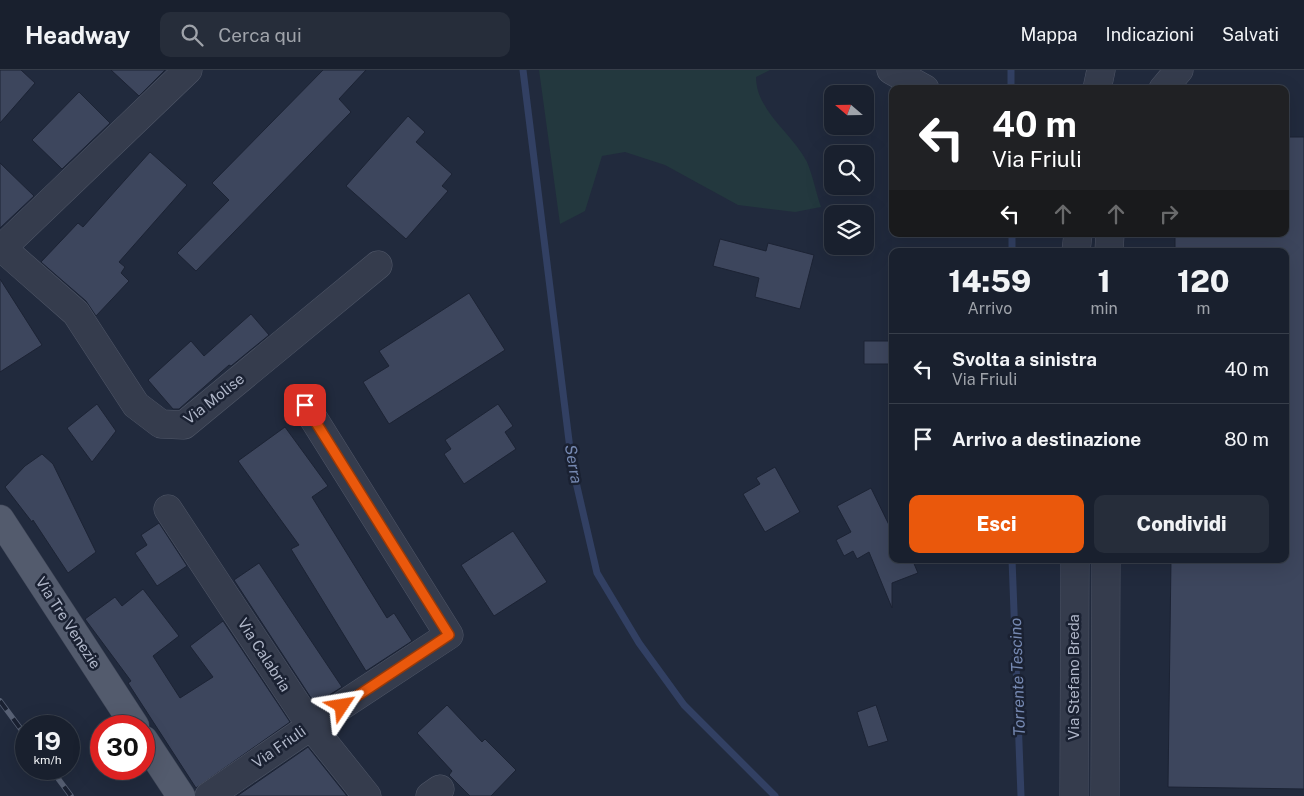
<!DOCTYPE html>
<html lang="it">
<style>
body{margin:0;font-family:"Public Sans",sans-serif;background:#262d3a;color:#f1f3f6;height:100vh;display:flex;flex-direction:column;font-size:19px;white-space:nowrap}
*{box-sizing:border-box;margin:0}
p{font-size:16px;color:#9fa3aa}
.icon{flex:none;width:28px;height:28px;fill:none;stroke:currentColor;stroke-width:2;stroke-linecap:round;stroke-linejoin:round}
.map{position:relative;flex:1;overflow:hidden}
.panel{position:absolute;left:889px;top:178px;width:400px;height:315px;display:flex;flex-direction:column;background:#19202e;border-radius:10px;box-shadow:0 5px 20px #0002,0 0 0 1px #373e4a}
.panel>*{flex:none}
.hud{position:absolute;left:889px;top:15px;width:400px;height:152px;border-radius:10px;box-shadow:0 5px 20px #0002,0 0 0 1px #373e4a;background:#202124;color:#fff;overflow:hidden}
.needle{width:32px;rotate:290deg}
.controls{position:absolute;left:824px;top:15px;display:grid;gap:10px}
.controls a{display:grid;place-items:center;width:50px;height:50px;border-radius:10px;background:#19202e;box-shadow:0 5px 20px #0002,0 0 0 1px #373e4a;font-size:25px}
.speed{position:absolute;left:15px;top:645px;display:flex;gap:10px;font-size:25px;font-weight:700;text-align:center}
.speed>*{display:grid;place-content:center;width:65px;height:65px;border-radius:50%;background:#19202e;box-shadow:0 5px 20px #0002,0 0 0 1px #373e4a;line-height:1}
.speed small{font-size:12px;font-weight:400}
.speed .limit{border:8px solid #d22;background:#fff;color:#111}
.pin{position:absolute;display:grid;place-items:center;width:42px;height:42px;color:#fff;margin:-21px;border-radius:10px;box-shadow:0 2px 8px #0006}
.me{position:absolute;width:55px;margin:-28px;rotate:57deg;stroke-linejoin:round;filter:drop-shadow(0 0 4px #0008)}
.turn{display:flex;align-items:center;gap:18px;height:105px;padding:0 20px;font-size:22px}
.turn .icon{width:65px;height:65px;stroke-width:2.5}
.turn b{display:block;font-size:35px;line-height:42px}
.lanes{display:flex;align-items:center;height:48px;padding:0 20px;background:#0003;justify-content:center;gap:25px;direction:ltr}
.lanes .off{opacity:.35}
.eta{display:flex;justify-content:space-evenly;align-items:center;height:85px;text-align:center}
.eta b{font-size:30px;font-weight:800;line-height:35px}
.primary-button{display:flex;gap:10px;margin-top:auto;padding:10px 20px}
.primary-button a{flex:1;height:58px;border-radius:10px;background:#ea580c;color:#fff;font-size:20px;font-weight:800;line-height:58px;text-align:center}
.primary-button a+a{background:#262d3a;color:#f1f3f6}
ul{padding:0;list-style:none}
li{display:flex;align-items:center;gap:15px;height:70px;padding:0 20px;border-top:1px solid #373e4a}
li div{flex:1}
li b{display:block;font-size:19px}
li em{font-style:normal}
header{display:flex;align-items:center;gap:30px;box-sizing:border-box;height:70px;padding:0 25px;background:#19202e;border-bottom:1px solid #373e4a}
header strong{font-size:24px}
nav{display:flex;gap:28px;margin-inline-start:auto;font-size:18px}
.search{width:350px;height:45px;background:#262d3a;display:flex;align-items:center;gap:12px;box-sizing:border-box;padding:0 18px;border-radius:10px;color:#9fa3aa;font-size:19px}
.map>svg:first-child{display:block}
</style>
<header>
<strong>Headway</strong>
<div class="search"><svg class="icon" aria-label="search" viewBox="0 0 24 24"><circle cx="10" cy="10" r="6"/><path d="M15 15l6 6"/></svg>Cerca qui</div>
<nav><a>Mappa</a><a>Indicazioni</a><a>Salvati</a></nav>
</header>
<div class="map">
<svg width="1304" height="726" viewBox="0 0 1304 726">
<rect width="100%" height="100%" fill="#212a3d"/>
<path fill="#23383e" d="M539 0H770L756 7C756 41 792 63 807 92 813 106 816 123 821 137L795 142 738 135 665 95 625 82 602 86 585 141 560 154Z"/>
<g fill="none" stroke-linecap="round" stroke-linejoin="round">
<path stroke="#324063" stroke-width="7" d="M523 0 572 395 597 503 639 573 684 635 775 726
M1011 0V19
M1012 164V181
M1012 489 1021 726"/>
</g>
<path fill="#3d465d" stroke="#1c2334" d="M0 0H21L35 13 0 53Z
M111 0H165L139 26Z
M323 0H366L339 29 351 42 196 201 177 183 229 130 212 113Z
M79 22 110 53 62 99 32 70Z
M408 46 425 62 416 72 452 104 442 116 448 121 406 169 346 116Z
M1285 67H1304V719L1168 717 1171 489H1285V181H1175V164H1285Z
M150 82 187 115 119 192 125 197 121 203 129 211 96 246 86 231 41 192 78 153 83 157Z
M0 93 34 126 0 158Z
M720 169 766 181 768 173 814 185 800 239 755 227 759 208 713 196Z
M0 209 42 275 0 302Z
M469 223 505 280 389 354 363 312 389 296 379 281Z
M251 244 269 265 231 296 229 295 179 339H173L148 310 191 271 204 286Z
M864 271H892V294H864Z
M97 334 116 361 92 392 67 358Z
M498 334 513 356 505 362 516 379 464 414 444 384 451 379 445 370Z
M285 357 328 416 312 427 387 548 394 543 412 571 366 601 291 479 299 475 238 391Z
M42 384 53 394 96 482 68 503 33 450 32 452 5 417 25 396Z
M775 397 800 442 765 462 743 424 760 414 756 408Z
M871 418 892 461V489H912L918 503 892 513V538L869 482 857 489 853 481 844 486 836 470 851 462 837 436Z
M159 453 187 496 157 516 135 483 147 475 141 465Z
M513 461 547 512 494 546 461 495Z
M259 493 342 617 315 634 234 510Z
M143 519 179 566 153 586 180 628 213 607 190 576 223 551 290 652 196 718 128 613 131 611 85 549 115 527 122 536Z
M447 635 482 672 485 669 516 700 491 726H470L449 705 452 701 417 663Z
M876 635 888 671 868 677 857 642Z
M308 677 347 726H237Z"/>
<g fill="none" stroke-linecap="round" stroke-linejoin="round">
<defs>
<path id="minor" d="M891 0 925 19
M1097 19 1101 0
M1163 19 1179 0
M2 178 76 243 136 335 161 354 184 355 378 195
M0 180 188 0
M1076 181 1078 164
M1109 181 1110 164
M168 439 311 656 367 726
M209 726 311 656 449 565 305 335
M430 726 440 719
M1074 726 1075 489
M1105 726 1106 489"/>
<path id="major" d="M0 449 135 656
M144 670 181 726"/>
</defs>
<use href="#minor" stroke="#505768" stroke-width="29"/>
<use href="#major" stroke="#3e4556" stroke-width="29"/>
<use href="#minor" stroke="#353c4d" stroke-width="28"/>
<use href="#major" stroke="#535b6d" stroke-width="28"/>
<defs>
<path id="rail" d="M0 631 26 666
M51 699 71 726"/>
</defs>
<use href="#rail" stroke="#576074" stroke-width="5.5"/>
<use href="#rail" stroke="#1a2132" stroke-width="4" stroke-dasharray="11" stroke-linecap="butt"/>
</g>
<g fill="none" stroke-linecap="round" stroke-linejoin="round">
<defs>
<path id="route" d="M305 335 449 565 342 636"/>
</defs>
<use href="#route" stroke="#983908" stroke-width="12"/>
<use href="#route" stroke="#ea580c" stroke-width="9"/>
</g>
<g text-anchor="middle" stroke-width="5" stroke-linejoin="round" paint-order="stroke">
<g font-size="15" fill="#b0b7c9" stroke="#1a2132">
<text transform="translate(214 329) rotate(-38)" y="5">Via Molise</text>
<text transform="translate(68 553) rotate(57)" y="5">Via Tre Venezie</text>
<text transform="translate(264 585) rotate(57)" y="5">Via Calabria</text>
<text transform="translate(1074 607) rotate(-90)" y="5">Via Stefano Breda</text>
<text transform="translate(279 677) rotate(-35)" y="5">Via Friuli</text>
</g>
<g font-size="16" font-style="italic" fill="#7689b2" stroke="#1a2132">
<text transform="translate(574 394) rotate(80)" y="6">Serra</text>
<text transform="translate(1017 607) rotate(-92)" y="6">Torrente Tescino</text>
</g>
</g>
</svg>
<div class="controls">
<a><svg class="needle" viewBox="-14 -14 28 28"><path d="M0-13l5 13h-10z" fill="#e53935"/><path d="M0 13l5-13h-10z" fill="#9fa3aa"/></svg></a>
<a><svg class="icon" aria-label="search" viewBox="0 0 24 24"><circle cx="10" cy="10" r="6"/><path d="M15 15l6 6"/></svg></a>
<a><svg class="icon" aria-label="layers" viewBox="0 0 24 24"><path d="M12 4l9 5-9 5-9-5zM3 14l9 5 9-5"/></svg></a>
</div>
<div class="speed"><div>19<small>km/h</small></div><div class="limit">30</div></div>
<div class="pin" style="left:305px;top:335px;background:#d93025"><svg class="icon" aria-label="arrive" viewBox="0 0 24 24"><path d="M6 21V4h12l-3 4 3 4H6"/></svg></div>
<svg class="me" style="left:342px;top:636px" viewBox="-20 -20 40 40"><path d="M0-17L14 15 0 8-14 15z" fill="#ea580c" stroke="#fff" stroke-width="4"/></svg>
<div class="hud">
<div class="turn"><svg class="icon" aria-label="left" viewBox="0 0 24 24"><path d="M17 20v-9H6M10 6l-5 5 5 5"/></svg><div><b>40 m</b>Via Friuli</div></div>
<div class="lanes"><svg class="icon" aria-label="left" viewBox="0 0 24 24"><path d="M17 20v-9H6M10 6l-5 5 5 5"/></svg><svg class="icon off" aria-label="ahead" viewBox="0 0 24 24"><path d="M12 20V5M6 11l6-6 6 6"/></svg><svg class="icon off" aria-label="ahead" viewBox="0 0 24 24"><path d="M12 20V5M6 11l6-6 6 6"/></svg><svg class="icon off" aria-label="right" viewBox="0 0 24 24"><path d="M7 20v-9h11M14 6l5 5-5 5"/></svg></div>
</div>
<section class="panel">
<div class="eta">
<div><b>14:59</b><p>Arrivo</p></div>
<div><b>1</b><p>min</p></div>
<div><b>120</b><p>m</p></div>
</div>
<ul>
<li><svg class="icon" aria-label="left" viewBox="0 0 24 24"><path d="M17 20v-9H6M10 6l-5 5 5 5"/></svg><div><b>Svolta a sinistra</b><p>Via Friuli</p></div><em>40 m</em></li>
<li><svg class="icon" aria-label="arrive" viewBox="0 0 24 24"><path d="M6 21V4h12l-3 4 3 4H6"/></svg><div><b>Arrivo a destinazione</b></div><em>80 m</em></li>
</ul>
<div class="primary-button"><a>Esci</a><a>Condividi</a></div>
</section>
</div>
